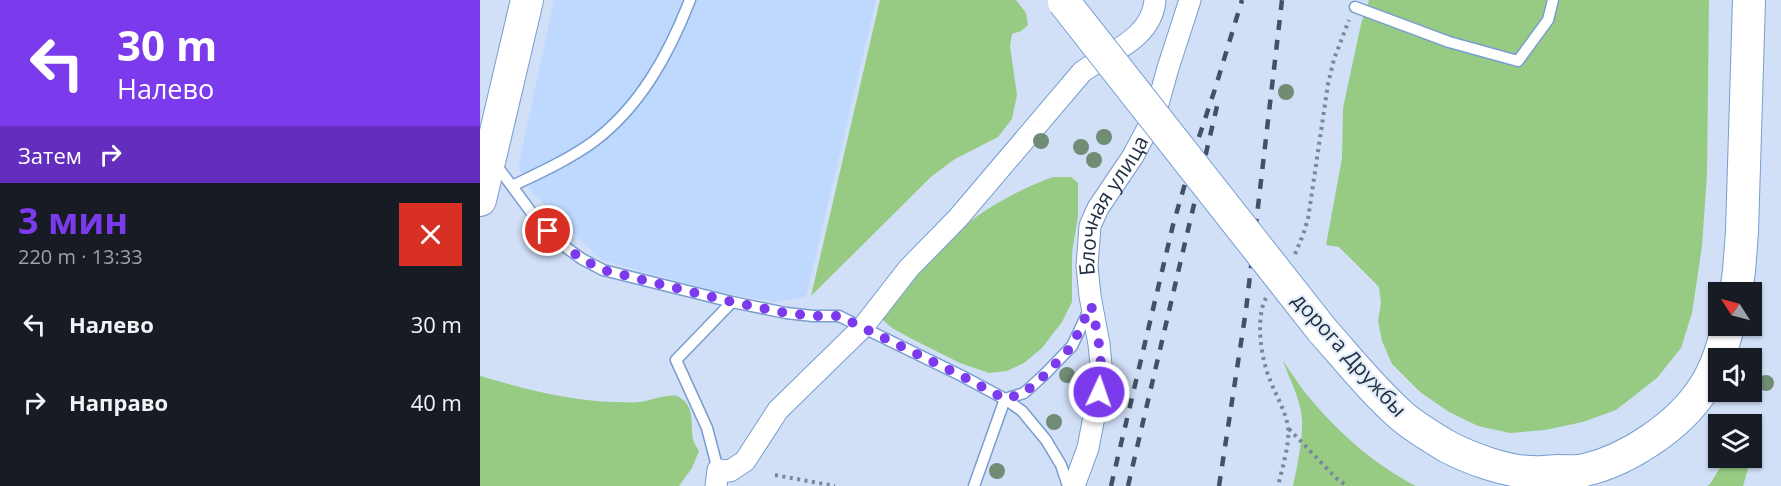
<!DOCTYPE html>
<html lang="ru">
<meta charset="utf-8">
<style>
body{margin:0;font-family:"Open Sans",sans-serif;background:#242831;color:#f1f3f6;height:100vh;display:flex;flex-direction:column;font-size:22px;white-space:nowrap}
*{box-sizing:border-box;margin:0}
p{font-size:20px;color:#9ea1a6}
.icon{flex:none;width:33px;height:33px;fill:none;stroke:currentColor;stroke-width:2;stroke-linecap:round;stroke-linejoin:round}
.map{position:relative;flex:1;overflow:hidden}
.panel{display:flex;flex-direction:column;background:#171b24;width:480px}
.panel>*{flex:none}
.guide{background:#7c3aed;color:#fff;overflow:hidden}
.needle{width:39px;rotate:306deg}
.tools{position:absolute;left:1228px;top:282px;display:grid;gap:12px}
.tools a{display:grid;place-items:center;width:54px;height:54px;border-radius:0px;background:#171b24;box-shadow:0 2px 4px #0004;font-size:30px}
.pin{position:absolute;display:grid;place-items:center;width:51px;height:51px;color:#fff;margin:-26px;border:3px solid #fff;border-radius:50%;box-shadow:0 2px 6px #0007}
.me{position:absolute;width:66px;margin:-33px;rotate:3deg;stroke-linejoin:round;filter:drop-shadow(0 0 4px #0008)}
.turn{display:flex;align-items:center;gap:21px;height:126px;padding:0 18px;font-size:27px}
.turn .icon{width:78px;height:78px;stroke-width:2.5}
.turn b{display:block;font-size:42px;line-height:51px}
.then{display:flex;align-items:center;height:57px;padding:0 18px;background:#0003;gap:12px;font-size:22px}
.round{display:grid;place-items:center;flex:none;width:63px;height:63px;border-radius:0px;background:#242831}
.overview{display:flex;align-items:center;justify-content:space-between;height:102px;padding:0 18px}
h1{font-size:36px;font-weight:700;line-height:45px;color:#7c3aed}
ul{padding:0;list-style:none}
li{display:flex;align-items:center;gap:18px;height:78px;padding:0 18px}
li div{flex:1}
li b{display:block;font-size:22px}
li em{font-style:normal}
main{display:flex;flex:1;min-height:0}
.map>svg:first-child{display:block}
</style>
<main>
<section class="panel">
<div class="guide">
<div class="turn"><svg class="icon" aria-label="left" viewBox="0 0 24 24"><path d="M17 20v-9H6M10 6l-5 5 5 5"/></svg><div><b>30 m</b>Налево</div></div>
<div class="then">Затем<svg class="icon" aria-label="right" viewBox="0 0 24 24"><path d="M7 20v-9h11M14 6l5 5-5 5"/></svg></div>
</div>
<div class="overview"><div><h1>3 мин</h1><p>220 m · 13:33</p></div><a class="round" style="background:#d93025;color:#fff"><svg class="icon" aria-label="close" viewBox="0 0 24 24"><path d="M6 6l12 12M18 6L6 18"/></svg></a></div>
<ul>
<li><svg class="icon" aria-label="left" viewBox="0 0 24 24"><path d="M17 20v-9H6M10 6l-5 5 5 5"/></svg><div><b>Налево</b></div><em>30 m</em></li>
<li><svg class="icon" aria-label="right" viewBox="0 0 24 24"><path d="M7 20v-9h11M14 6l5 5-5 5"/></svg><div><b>Направо</b></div><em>40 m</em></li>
</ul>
</section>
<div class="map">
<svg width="1301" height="486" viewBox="0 0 1301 486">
<rect width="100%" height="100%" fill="#d1e0f7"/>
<path fill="#bfd9fe" d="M74 0H396L326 297 294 302 234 291 121 260 52 192 38 168Z"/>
<path fill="#97cb83" d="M400 0H536L546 13 548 25 541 31 532 34 530 46 537 95 532 119 518 137 475 159 452 176 331 296Z
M889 0H1229L1227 174 1222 246 1212 313 1201 348 1177 378 1136 410 1103 422 1065 430 1030 433 998 426 969 412 940 392 912 364 902 341 898 321 901 303 899 287 859 247 846 245 862 158 863 108 881 24Z
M573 177H591L598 183V216L592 253V302L582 322 562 348 544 363 527 371 509 373 480 363 432 339 412 328 403 320V313L410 303C430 281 448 258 470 238 498 212 537 190 573 177Z
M803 361C813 375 822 390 834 403 862 436 897 466 936 486H813C817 467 823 439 822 420 821 400 810 380 803 361Z
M0 376C44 389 90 401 136 402 144 402 152 403 159 402 171 401 190 392 199 397 216 407 210 424 213 439 214 443 217 448 219 451L212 468 199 486H0Z
M1246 458H1271L1263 486H1227L1230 484Z"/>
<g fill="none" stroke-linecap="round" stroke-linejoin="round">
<defs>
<path id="lane" d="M875 7 969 42 1038 61 1068 20 1073 0
M14 162 54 216 84 246 102 259 123 270 252 302
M32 186C59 173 88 160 113 142 160 107 189 54 210 0
M238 470 227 428 196 360 252 302 306 313 333 316H359L482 376 525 399 542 411 566 440 581 465 588 486
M494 486 525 399 544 393 565 374 592 346 610 308"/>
<g id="street">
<path d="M236 486 238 470 250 471 265 461 298 410 383 327 429 268 478 218 602 72C629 52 672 39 675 0"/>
<path id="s1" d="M594 486 608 448 622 375 619 344 610 296 607 266 610 226 618 208 653 156 669 126 678 104 688 68 710 0"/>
</g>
<path id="primary" d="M0 200 47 0
M1256 292 1259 271 1262 232 1269 0
M842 330C868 359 893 391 923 417 936 428 953 438 968 447 989 458 1027 472 1051 472 1060 473 1069 471 1078 471 1087 471 1097 472 1105 470 1148 460 1199 426 1223 389 1236 370 1243 347 1248 326"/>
</defs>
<use href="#lane" stroke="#789dd0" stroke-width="13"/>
<use href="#street" stroke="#789dd0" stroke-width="23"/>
<use href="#primary" stroke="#789dd0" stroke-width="34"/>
<path stroke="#78879d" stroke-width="4" stroke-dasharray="3 4.5" stroke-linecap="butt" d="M815 254 823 235 828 219 848 84 854 59 869 20
M786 298C775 318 781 359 790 380 796 396 805 409 808 427 810 444 802 469 798 486
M809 429 857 479 867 486
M295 475 355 486"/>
<use href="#lane" stroke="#fff" stroke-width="10"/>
<use href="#street" stroke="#fff" stroke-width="21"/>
<use href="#primary" stroke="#fff" stroke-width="32"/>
<path stroke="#425167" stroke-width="4.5" stroke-dasharray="10 10" stroke-linecap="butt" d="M631 486 693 225 716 146 735 89 762 0
M648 486 738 102
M739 486 766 310 802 0"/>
<defs>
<path id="primary-bridge" d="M584 2 842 330"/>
</defs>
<use href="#primary-bridge" stroke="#789dd0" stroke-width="34" stroke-linecap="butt"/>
<use href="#primary-bridge" stroke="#fff" stroke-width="32"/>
</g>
<g fill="#708c75">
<circle cx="806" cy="92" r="8"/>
<circle cx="624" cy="137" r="8"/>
<circle cx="561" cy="141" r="8"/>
<circle cx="601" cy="147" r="8"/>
<circle cx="614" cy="160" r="8"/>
<circle cx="587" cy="375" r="8"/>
<circle cx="1286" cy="383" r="8"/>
<circle cx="574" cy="422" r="8"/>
<circle cx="517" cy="471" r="8"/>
</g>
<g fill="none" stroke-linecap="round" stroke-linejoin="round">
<path stroke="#7c3aed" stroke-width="10" stroke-dasharray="0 18" d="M68 231 84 246 102 259 123 270 252 302 306 313 333 316H359L482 376 525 399 544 393 566 374 592 346 611 305C618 334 624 363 619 392"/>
</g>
<g text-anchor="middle" stroke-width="4.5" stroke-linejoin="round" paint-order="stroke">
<g font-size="21" fill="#223146" stroke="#e5edf8">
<text dy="7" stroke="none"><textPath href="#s1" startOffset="292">Блочная улица</textPath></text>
<text transform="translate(869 355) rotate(48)" y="7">дорога Дружбы</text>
</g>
</g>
</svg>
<div class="tools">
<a><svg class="needle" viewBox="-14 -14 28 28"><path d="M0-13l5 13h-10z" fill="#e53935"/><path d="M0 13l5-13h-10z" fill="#9ea1a6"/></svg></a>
<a><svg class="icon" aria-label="sound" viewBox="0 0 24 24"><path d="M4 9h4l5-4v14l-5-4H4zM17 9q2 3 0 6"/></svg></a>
<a><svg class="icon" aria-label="layers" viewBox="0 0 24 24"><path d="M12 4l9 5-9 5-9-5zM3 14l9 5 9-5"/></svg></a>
</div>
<div class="pin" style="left:68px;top:231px;background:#d93025"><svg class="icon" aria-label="arrive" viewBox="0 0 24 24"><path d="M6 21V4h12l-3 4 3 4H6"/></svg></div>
<svg class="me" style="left:619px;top:392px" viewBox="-20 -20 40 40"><circle r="17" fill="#7c3aed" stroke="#fff" stroke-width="3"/><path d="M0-11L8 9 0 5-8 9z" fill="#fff"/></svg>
</div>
</main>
